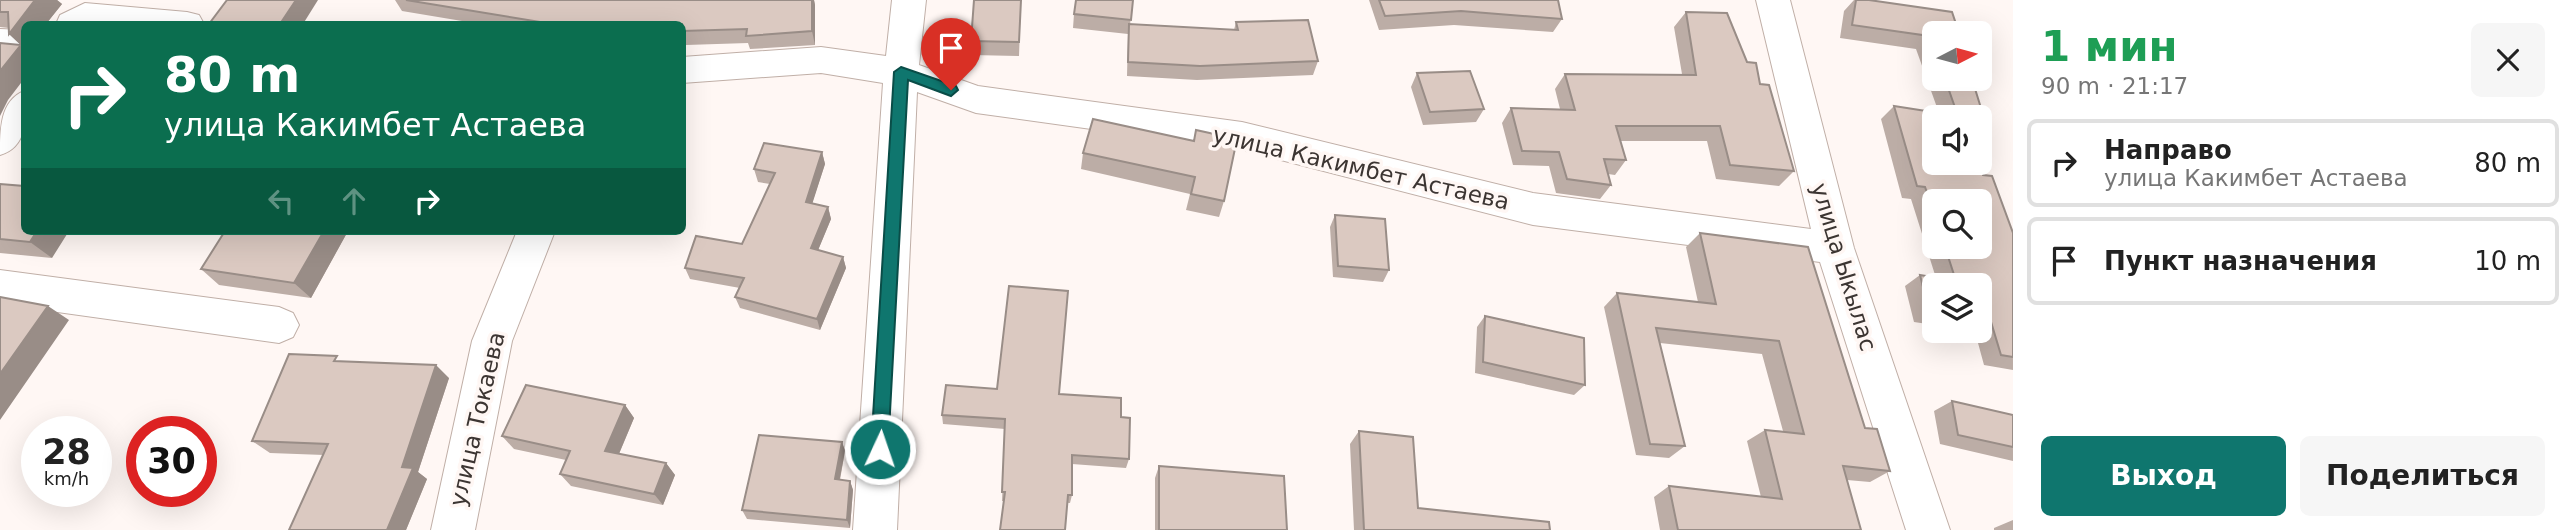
<!DOCTYPE html>
<html lang="ru">
<meta charset="utf-8">
<style>
body{margin:0;font-family:"DejaVu Sans",sans-serif;background:#f6f6f6;color:#222;height:100vh;display:flex;flex-direction:column;font-size:26px;white-space:nowrap}
*{box-sizing:border-box;margin:0}
p{font-size:23px;color:#767676}
.icon{flex:none;width:38px;height:38px;fill:none;stroke:currentColor;stroke-width:2;stroke-linecap:round;stroke-linejoin:round}
.map{position:relative;flex:1;overflow:hidden}
.side{display:flex;flex-direction:column;background:#fff;width:560px}
.side>*{flex:none}
.banner{position:absolute;left:21px;top:21px;width:665px;height:214px;border-radius:10px;box-shadow:0 7px 28px #0002;background:#0b6e4f;color:#fff;overflow:hidden}
.needle{width:46px;rotate:84deg}
.buttons{position:absolute;left:1922px;top:21px;display:grid;gap:14px}
.buttons a{display:grid;place-items:center;width:70px;height:70px;border-radius:10px;background:#fff;box-shadow:0 7px 28px #0002;font-size:35px}
.speed{position:absolute;left:21px;top:416px;display:flex;gap:14px;font-size:35px;font-weight:700;text-align:center}
.speed>*{display:grid;place-content:center;width:91px;height:91px;border-radius:50%;background:#fff;box-shadow:0 7px 28px #0002;line-height:1}
.speed small{font-size:18px;font-weight:400}
.speed .limit{border:10px solid #d22;background:#fff;color:#111}
.pin{position:absolute;display:grid;place-items:center;width:60px;height:60px;color:#fff;margin:-72px -30px;border-radius:50% 50% 50% 0;rotate:-45deg;box-shadow:0 0 7px #0007}
.pin .icon{rotate:45deg}
.me{position:absolute;width:77px;margin:-38px;rotate:3deg;stroke-linejoin:round;filter:drop-shadow(0 0 5px #0008)}
.turn{display:flex;align-items:center;gap:24px;height:147px;padding:0 28px;font-size:32px}
.turn .icon{width:91px;height:91px;stroke-width:2.5}
.turn b{display:block;font-size:49px;line-height:60px}
.lanes{display:flex;align-items:center;height:66px;padding:0 28px;background:#0003;justify-content:center;gap:35px;direction:ltr}
.lanes .off{opacity:.35}
.round{display:grid;place-items:center;flex:none;width:74px;height:74px;border-radius:10px;background:#f6f6f6}
.head{display:flex;align-items:center;justify-content:space-between;height:119px;padding:0 28px}
h1{font-size:42px;font-weight:600;line-height:52px;color:#1e9e55}
.button{display:flex;gap:14px;margin-top:auto;padding:14px 28px}
.button a{flex:1;height:80px;border-radius:10px;background:#0f766e;color:#fff;font-size:28px;font-weight:600;line-height:80px;text-align:center}
.button a+a{background:#f6f6f6;color:#222}
ul{padding:0;list-style:none}
li{display:flex;align-items:center;gap:21px;height:88px;margin:0 14px 10px;padding:0 14px;border:4px solid #e0e0e0;border-radius:10px}
li div{flex:1}
li b{display:block;font-size:26px}
li em{font-style:normal}
main{display:flex;flex:1;min-height:0}
.map>svg:first-child{display:block}
</style>
<main>
<div class="map">
<svg width="2013" height="530" viewBox="0 0 2013 530">
<rect width="100%" height="100%" fill="#fff7f4"/>
<g fill="none" stroke-linecap="round" stroke-linejoin="round">
<defs>
<path id="minor" d="M892 0H926L919 65 978 86 1242 122 1533 193 1811 229 1756 0H1790L1854 248 1950 530H1906L1820 262 1533 225 1242 150 976 113 917 92 897 530H853L883 83 821 73 682 83V57L821 47 886 56Z
M85 3 187 12 199 15 204 24H56L60 15Z
M0 29 24 30V56L0 55Z
M24 91C26 117 29 146 0 155 0 129 0 101 24 91Z
M517 231H555L512 341 475 530H431L472 341Z
M0 270 279 307 293 313 299 325 293 337 279 343 0 304Z"/>
</defs>
<use href="#minor" stroke="#c0afa7" stroke-width="2"/>
<use href="#minor" fill="#fff" fill-rule="evenodd"/>
</g>
<path fill="#bcada6" fill-rule="evenodd" d="M0 0H57L62 4 46 24H24V48L9 34V28L0 27Z
M395 0H814L815 5V45L750 49 748 43 686 45 685 42H682V24H480L402 11Z
M1021 0 1019 56 972 55 971 41Z
M1133 0 1130 25 1234 30 1236 22 1318 61 1313 75 1197 80 1127 76 1128 34 1073 28 1074 14Z
M1369 0H1558L1562 19 1553 32 1454 25 1379 30Z
M1854 0H1869L1934 33V79H1972L1985 121 1979 126V117H1934L1983 175 2013 233V370L1984 365 1975 332 1969 331H1979V285H1934V325L1914 322 1905 286 1920 275 1936 278 1911 199 1902 198 1881 119 1894 106 1939 113 1916 49 1840 38 1844 11ZM1934 201 1979 247H1934Z
M1686 12 1747 62 1760 84 1794 171 1779 186 1716 179 1707 141H1620L1626 160 1615 175 1608 174 1611 185 1600 199 1556 193 1549 166 1513 165 1502 123 1511 108 1560 109 1555 89 1565 74H1682L1674 27Z
M1417 73 1484 109 1476 122 1423 125 1411 87Z
M1194 141 1224 201 1219 217 1186 210 1190 194 1081 169 1083 153Z
M822 152 825 164 812 203 828 207 831 219 818 250 843 257 846 268 820 330 740 308 735 297 740 288 690 279 685 268 742 244 770 184 758 182 754 169Z
M0 184 52 258 0 253Z
M1335 215 1389 270 1383 282 1333 277 1330 227Z
M348 231 311 298 219 285 201 269Z
M1700 233 1865 428 1890 471 1870 482 1847 480 1861 530H1660L1654 497 1669 486 1761 497 1747 441 1765 430 1783 431 1762 354 1660 343 1685 446 1669 458 1636 455 1604 307 1617 293 1698 302 1686 247Z
M1485 316 1585 385 1574 395 1475 373 1477 327Z
M342 361 449 378 418 472 427 479 406 530H289L324 455 270 453 252 441Z
M997 389 1059 394 1121 417 1129 459 1126 468 1072 464V495L1070 503 1002 501 1005 429 943 424 942 415Z
M1952 401 2013 415V461L1940 444 1934 411Z
M625 405 634 418 619 454 666 463 675 475 663 505 571 486 560 474 566 460 514 449 502 436Z
M1359 431 1418 508 1550 530H1354L1350 444Z
M842 442 845 451 840 480 850 481 853 490 850 528 747 519 742 510Z
M1159 466 1287 530H1155V478Z
M2013 520V530H1994V528Z"/>
<path fill="#998d87" d="M35 0H57L62 4 46 24H24V48L9 34Z
M296 0H318L303 24H280Z
M812 0H814L815 5V45L812 31Z
M21 45 24 49V79L8 100 0 116V71Z
M822 152 825 164 809 214 806 202Z
M828 207 831 219 814 260 811 248Z
M37 231H69L52 258 30 242Z
M324 231H348L311 298 294 283Z
M843 257 846 268 820 330 817 319Z
M48 306 69 320 0 420V374Z
M436 365 449 378 418 472 427 479 406 530H387L402 467Z
M625 405 634 418 615 463 605 451Z
M842 442 845 451 838 488 835 479Z
M666 463 675 475 663 505 654 494Z
M850 481 853 490 850 528 847 520Z"/>
<path fill="#dbc9c1" stroke="#998d87" stroke-width="2" d="M0 0H35L9 34 8 12H0Z
M227 0H296L280 24H209Z
M406 0H812V31L746 36 747 29 682 31V24H591L540 22Z
M974 0H1021L1019 42 971 41Z
M1076 0H1133L1131 20 1074 14Z
M1379 0H1558L1562 19 1461 11 1385 16Z
M1856 0H1869L1952 12 1959 33H1934V50L1929 36 1852 25Z
M1686 12 1727 13 1747 62 1756 63 1760 84 1769 85 1794 171 1730 165 1720 126H1616L1626 160 1604 159 1611 185 1567 179 1559 152 1522 151 1511 108 1575 110 1565 74 1696 75Z
M1308 20 1318 61 1200 66 1128 62 1129 24 1238 30 1236 22Z
M0 43 21 45 0 71Z
M1470 71 1484 109 1430 112 1417 73Z
M1945 79H1972L1985 121 1979 123V117H1934V163H1979L1983 175 1992 176 2013 233V357L2001 355 1991 322 1979 320V285H1934V312L1929 311 1920 275 1956 281 1945 247H1979V201H1934V213L1925 187 1917 186 1894 106 1958 116Z
M1093 119 1194 141 1196 130 1237 139 1224 201 1191 194 1195 177 1083 153Z
M764 143 822 152 806 202 828 207 811 248 843 257 817 319 735 297 744 278 685 268 696 236 742 244 775 173 754 169Z
M0 184 24 186V231H37L30 242 0 239Z
M1335 215 1385 219 1389 270 1338 266Z
M225 231H324L294 283 201 269Z
M1700 233 1808 247 1865 428 1877 429 1890 471 1843 466 1861 530H1678L1669 486 1782 499 1765 430 1804 434 1779 341 1656 328 1685 446 1650 444 1617 293 1716 304Z
M1009 286 1068 291 1059 394 1121 398V417L1130 418 1129 459 1072 455V495H1068L1065 530H1000L1005 492H1002L1005 419 942 415 946 385 997 389Z
M0 297 48 306 0 374Z
M1485 316 1584 338 1585 385 1483 362Z
M289 354 337 356 334 361 436 365 402 467 413 468 387 530H289L328 444 252 441Z
M526 385 625 405 605 451 666 463 654 494 560 474 570 451 502 436Z
M1952 401 2013 415V447L1958 435Z
M1359 431 1413 437 1418 508 1549 522 1550 530H1364Z
M759 435 842 442 835 479 850 481 847 520 742 510Z
M1159 466 1284 476 1287 530H1159Z"/>
<path fill="#0f766e" stroke="#0a4d48" stroke-width="2" d="M901 67 956 86 958 90 951 96 908 80 888 449 886 455 880 457 873 455 871 449 894 72Z"/>
<g text-anchor="middle" stroke-width="7" stroke-linejoin="round" paint-order="stroke">
<g font-size="23" fill="#3c3532" stroke="#fff7f4">
<text transform="translate(1361 168) rotate(13)" y="8">улица Какимбет Астаева</text>
<text transform="translate(1844 267) rotate(73)" y="8">улица Ыкылас</text>
<text transform="translate(477 419) rotate(-77)" y="8">улица Токаева</text>
</g>
</g>
</svg>
<div class="buttons">
<a><svg class="needle" viewBox="-14 -14 28 28"><path d="M0-13l5 13h-10z" fill="#e53935"/><path d="M0 13l5-13h-10z" fill="#767676"/></svg></a>
<a><svg class="icon" aria-label="sound" viewBox="0 0 24 24"><path d="M4 9h4l5-4v14l-5-4H4zM17 9q2 3 0 6"/></svg></a>
<a><svg class="icon" aria-label="search" viewBox="0 0 24 24"><circle cx="10" cy="10" r="6"/><path d="M15 15l6 6"/></svg></a>
<a><svg class="icon" aria-label="layers" viewBox="0 0 24 24"><path d="M12 4l9 5-9 5-9-5zM3 14l9 5 9-5"/></svg></a>
</div>
<div class="speed"><div>28<small>km/h</small></div><div class="limit">30</div></div>
<div class="pin" style="left:951px;top:90px;background:#d93025"><svg class="icon" aria-label="arrive" viewBox="0 0 24 24"><path d="M6 21V4h12l-3 4 3 4H6"/></svg></div>
<svg class="me" style="left:880px;top:449px" viewBox="-20 -20 40 40"><circle r="17" fill="#0f766e" stroke="#fff" stroke-width="3"/><path d="M0-11L8 9 0 5-8 9z" fill="#fff"/></svg>
<div class="banner">
<div class="turn"><svg class="icon" aria-label="right" viewBox="0 0 24 24"><path d="M7 20v-9h11M14 6l5 5-5 5"/></svg><div><b>80 m</b>улица Какимбет Астаева</div></div>
<div class="lanes"><svg class="icon off" aria-label="left" viewBox="0 0 24 24"><path d="M17 20v-9H6M10 6l-5 5 5 5"/></svg><svg class="icon off" aria-label="ahead" viewBox="0 0 24 24"><path d="M12 20V5M6 11l6-6 6 6"/></svg><svg class="icon" aria-label="right" viewBox="0 0 24 24"><path d="M7 20v-9h11M14 6l5 5-5 5"/></svg></div>
</div>
</div>
<section class="side">
<div class="head"><div><h1>1 мин</h1><p>90 m · 21:17</p></div><a class="round"><svg class="icon" aria-label="close" viewBox="0 0 24 24"><path d="M6 6l12 12M18 6L6 18"/></svg></a></div>
<ul>
<li><svg class="icon" aria-label="right" viewBox="0 0 24 24"><path d="M7 20v-9h11M14 6l5 5-5 5"/></svg><div><b>Направо</b><p>улица Какимбет Астаева</p></div><em>80 m</em></li>
<li><svg class="icon" aria-label="arrive" viewBox="0 0 24 24"><path d="M6 21V4h12l-3 4 3 4H6"/></svg><div><b>Пункт назначения</b></div><em>10 m</em></li>
</ul>
<div class="button"><a>Выход</a><a>Поделиться</a></div>
</section>
</main>
